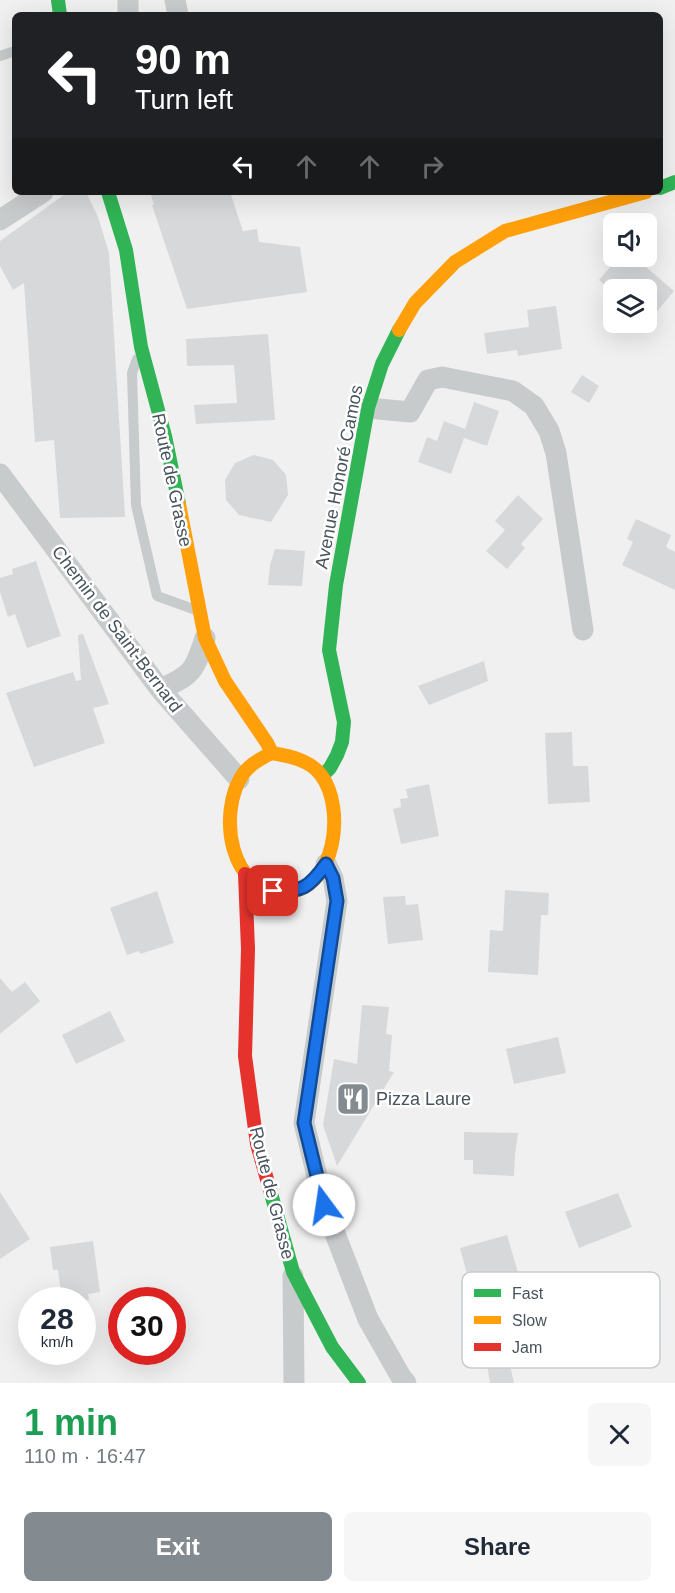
<!DOCTYPE html>
<meta charset="utf-8">
<style>
body{margin:0;font-family:Helvetica,sans-serif;background:#f6f6f7;color:#1f2937;height:100vh;display:flex;flex-direction:column;font-size:22px;white-space:nowrap}
*{box-sizing:border-box;margin:0}
p{font-size:20px;color:#747a83}
.icon{flex:none;width:33px;height:33px;fill:none;stroke:currentColor;stroke-width:2;stroke-linecap:round;stroke-linejoin:round}
.map{position:relative;height:1383px;overflow:hidden}
.panel{display:flex;flex-direction:column;background:#fff;flex:1}
.panel>*{flex:none}
.guide{position:absolute;left:12px;top:12px;width:651px;height:183px;border-radius:9px;box-shadow:0 6px 24px #0002;background:#202124;color:#fff;overflow:hidden}
.fabs{position:absolute;left:603px;top:213px;display:grid;gap:12px}
.fabs a{display:grid;place-items:center;width:54px;height:54px;border-radius:9px;background:#fff;box-shadow:0 6px 24px #0002;font-size:30px}
.speed{position:absolute;left:18px;top:1287px;display:flex;gap:12px;font-size:30px;font-weight:700;text-align:center}
.speed>*{display:grid;place-content:center;width:78px;height:78px;border-radius:50%;background:#fff;box-shadow:0 6px 24px #0002;line-height:1}
.speed small{font-size:15px;font-weight:400}
.speed .limit{border:9px solid #d22;background:#fff;color:#111}
.pin{position:absolute;display:grid;place-items:center;width:51px;height:51px;color:#fff;margin:-26px;border-radius:12px;box-shadow:0 3px 9px #0006}
.me{position:absolute;width:66px;margin:-33px;rotate:346deg;stroke-linejoin:round;filter:drop-shadow(0 0 4px #0008)}
.turn{display:flex;align-items:center;gap:21px;height:126px;padding:0 24px;font-size:27px}
.turn .icon{width:78px;height:78px;stroke-width:2.5}
.turn b{display:block;font-size:42px;line-height:51px}
.lanes{display:flex;align-items:center;height:57px;padding:0 24px;background:#0003;justify-content:center;gap:30px;direction:ltr}
.lanes .off{opacity:.35}
.round{display:grid;place-items:center;flex:none;width:63px;height:63px;border-radius:9px;background:#f6f6f7}
.summary{display:flex;align-items:center;justify-content:space-between;height:102px;padding:0 24px}
h1{font-size:36px;font-weight:800;line-height:45px;color:#1e9e55}
.cta{display:flex;gap:12px;margin-top:auto;padding:12px 24px}
.cta a{flex:1;height:69px;border-radius:9px;background:#838b90;color:#fff;font-size:24px;font-weight:800;line-height:69px;text-align:center}
.cta a+a{background:#f6f6f7;color:#1f2937}
.map>svg:first-child{display:block}
</style>
<div class="map">
<svg width="675" height="1383" viewBox="0 0 675 1383">
<rect width="100%" height="100%" fill="#f1f0f0"/>
<path fill="#d7d8d9" d="M68 192H86L98 217 109 253 125 517 60 518 54 440 35 442 24 283 13 290 0 266V241Z
M150 192H230L243 231 257 229 259 242 300 247 307 292 187 309 152 205H154Z
M619 256 633 267 638 260 674 291 648 322 646 320V290H614V293L599 280Z
M556 306 562 349 518 356 517 350 487 354 484 333 529 327 527 310Z
M268 334 275 420 196 424 194 405 237 403 234 365 187 366 186 339Z
M582 375 599 386 589 403 571 392Z
M474 402 499 411 487 446 464 438 451 474 418 462 427 437 437 441 444 421 465 429Z
M254 455 273 460 286 475 288 495 271 522 239 515 226 500 225 480 235 463Z
M518 495 543 519 521 544 525 548 507 569 486 551 505 530 495 521Z
M636 519 671 535 666 547 675 552V590L622 565 633 542 627 539Z
M275 549 305 551 302 586 268 585 270 565Z
M36 561 61 636 27 648 15 614 8 617 0 592V578L13 574 12 569Z
M83 634 109 704 93 708 105 743 34 767 6 693 73 672 76 681 81 680 78 635Z
M484 661 488 681 429 705 418 686Z
M572 732 573 766H588L590 802 548 804 545 733Z
M429 784 439 836 401 844 393 809 401 807 400 799 408 798 406 789Z
M505 890 549 893 548 915H541L538 975 488 972 490 930 503 931Z
M157 891 174 943 140 954 139 951 127 955 110 908Z
M405 896 406 905 418 904 423 940 388 944 383 897Z
M0 978 12 992 25 982 40 1001 0 1034Z
M362 1005 389 1007 386 1034 392 1035 389 1071 394 1072 337 1166 323 1125 334 1059 357 1064Z
M110 1011 125 1041 76 1064 62 1035Z
M558 1037 566 1073 514 1084 506 1049Z
M464 1132 518 1133 515 1154 514 1176 473 1174V1160H464Z
M0 1192 30 1239 0 1259Z
M618 1193 632 1227 579 1248 565 1212Z
M507 1235 520 1279 472 1293 460 1248Z
M93 1241 100 1292 88 1294 89 1300H62L58 1270H53L50 1247Z
M501 1324 508 1356 514 1383H490L481 1328Z"/>
<g fill="none" stroke-linecap="round" stroke-linejoin="round">
<path stroke="#c7cbcc" stroke-width="10" d="M0 56 15 51
M137 359 132 373 136 505 157 596 196 610"/>
<path stroke="#c7cbcc" stroke-width="21" d="M128 0V15
M175 0 178 15
M0 220 43 192
M368 408 410 412 428 380 442 377 513 391 534 406 549 431 556 453 583 630
M0 474 160 689 239 779
M160 689C192 676 195 670 205 638
M326 864 333 878 337 901 304 1123 324 1205 368 1319 401 1377 406 1383
M293 1276 294 1383"/>
<path stroke="#30b455" stroke-width="14" d="M58 0 60 15
M660 188 675 182
M108 192 126 250 141 347 165 436 179 504
M322 776 330 768 337 755 342 742 344 722 329 650 336 585 368 408 382 364 399 330
M270 1190 293 1272 332 1347 359 1383"/>
<path stroke="#ff9f0a" stroke-width="14" d="M399 330 415 303 455 262 505 231 646 192
M179 504 205 638 225 681 267 743 272 753
M272 753C289 756 310 760 321 775 346 808 336 889 287 892 229 896 217 812 243 774 250 764 261 758 272 753Z"/>
<path stroke="#e5322d" stroke-width="14" d="M245 874 248 949 245 1056 257 1144 270 1190"/>
</g>
<g fill="none" stroke-linecap="round" stroke-linejoin="round">
<defs>
<path id="route" d="M273 891C302 892 309 888 326 864L333 878 337 901 304 1123 324 1205"/>
</defs>
<use href="#route" stroke="#114b97" stroke-width="15"/>
<use href="#route" stroke="#1a73e8" stroke-width="10"/>
</g>
<defs>
<symbol id="restaurant-square" viewBox="-11 -11 22 22"><rect x="-9" y="-9" width="18" height="18" rx="4" fill="#838b90" stroke="#fff"/><path d="M-5-6h1v4h1v-4h1v4h1v-4h1v5L-1.5 .5V6h-2V.5L-5-1ZM5-6V6H3V1.5H1.5Q1.5-4 5-6Z" fill="#fff"/></symbol>
</defs>
<g fill-rule="evenodd">
<use href="#restaurant-square" x="334" y="1080" width="38" height="38"/>
</g>
<g text-anchor="middle" stroke-width="5" stroke-linejoin="round" paint-order="stroke">
<g font-size="18" fill="#48545c" stroke="#fff">
<text transform="translate(339 477) rotate(-79)" y="6">Avenue Honoré Camos</text>
<text transform="translate(172 480) rotate(78)" y="6">Route de Grasse</text>
<text transform="translate(117 629) rotate(53)" y="6">Chemin de Saint-Bernard</text>
<text transform="translate(272 1193) rotate(76)" y="6">Route de Grasse</text>
</g>
<g font-size="18" fill="#48545c" stroke="#fff" text-anchor="start">
<text x="376" y="1105">Pizza Laure</text>
</g>
</g>
<rect x="462" y="1272" width="198" height="96" rx="9" fill="#fff" stroke="#c8ccce" stroke-width="1.5"/>
<rect x="474" y="1289" width="27" height="8" fill="#30b455"/>
<rect x="474" y="1316" width="27" height="8" fill="#ff9f0a"/>
<rect x="474" y="1343" width="27" height="8" fill="#e5322d"/>
<g font-size="16" fill="#48545c">
<text x="512" y="1299">Fast</text>
<text x="512" y="1326">Slow</text>
<text x="512" y="1353">Jam</text>
</g>
</svg>
<div class="fabs">
<a><svg class="icon" aria-label="sound" viewBox="0 0 24 24"><path d="M4 9h4l5-4v14l-5-4H4zM17 9q2 3 0 6"/></svg></a>
<a><svg class="icon" aria-label="layers" viewBox="0 0 24 24"><path d="M12 4l9 5-9 5-9-5zM3 14l9 5 9-5"/></svg></a>
</div>
<div class="speed"><div>28<small>km/h</small></div><div class="limit">30</div></div>
<div class="pin" style="left:273px;top:891px;background:#d93025"><svg class="icon" aria-label="arrive" viewBox="0 0 24 24"><path d="M6 21V4h12l-3 4 3 4H6"/></svg></div>
<svg class="me" style="left:324px;top:1205px" viewBox="-20 -20 40 40"><circle r="19" fill="#fff"/><path d="M0-13L10 11 0 6-10 11z" fill="#1a73e8"/></svg>
<div class="guide">
<div class="turn"><svg class="icon" aria-label="left" viewBox="0 0 24 24"><path d="M17 20v-9H6M10 6l-5 5 5 5"/></svg><div><b>90 m</b>Turn left</div></div>
<div class="lanes"><svg class="icon" aria-label="left" viewBox="0 0 24 24"><path d="M17 20v-9H6M10 6l-5 5 5 5"/></svg><svg class="icon off" aria-label="ahead" viewBox="0 0 24 24"><path d="M12 20V5M6 11l6-6 6 6"/></svg><svg class="icon off" aria-label="ahead" viewBox="0 0 24 24"><path d="M12 20V5M6 11l6-6 6 6"/></svg><svg class="icon off" aria-label="right" viewBox="0 0 24 24"><path d="M7 20v-9h11M14 6l5 5-5 5"/></svg></div>
</div>
</div>
<section class="panel">
<div class="summary"><div><h1>1 min</h1><p>110 m · 16:47</p></div><a class="round"><svg class="icon" aria-label="close" viewBox="0 0 24 24"><path d="M6 6l12 12M18 6L6 18"/></svg></a></div>
<div class="cta"><a>Exit</a><a>Share</a></div>
</section>
